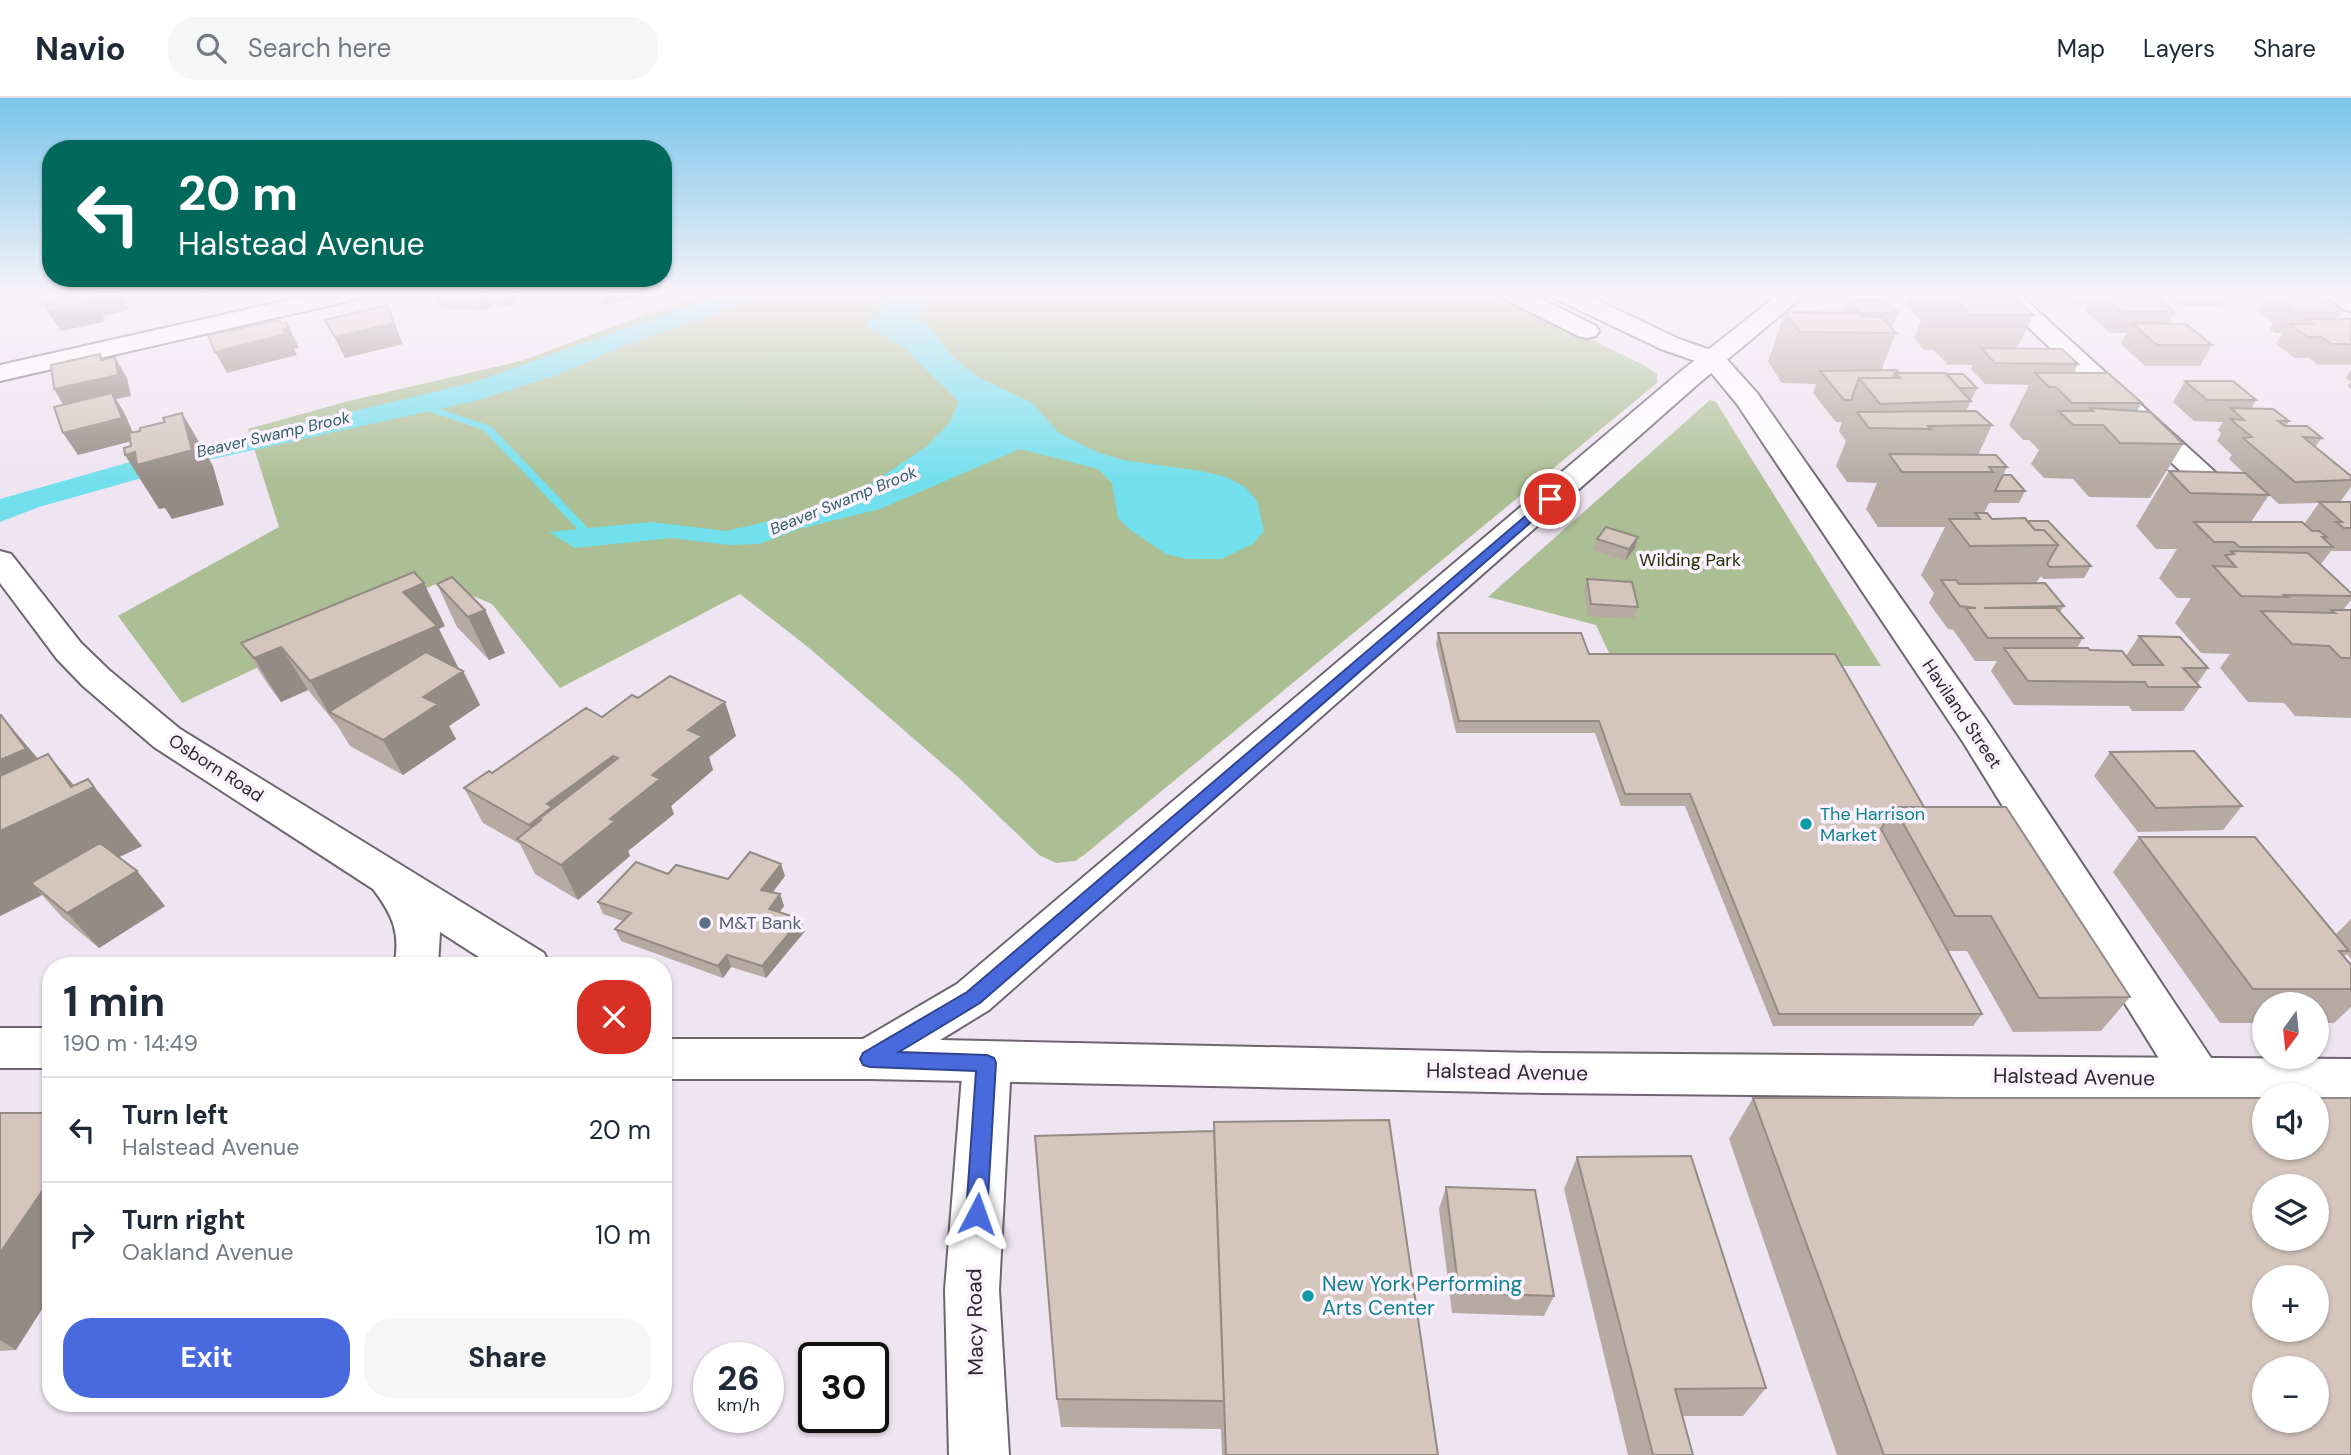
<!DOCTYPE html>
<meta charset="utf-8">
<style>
body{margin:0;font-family:"DM Sans",sans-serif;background:#f6f6f7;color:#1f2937;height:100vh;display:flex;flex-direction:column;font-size:26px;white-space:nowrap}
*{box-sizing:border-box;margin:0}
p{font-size:23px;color:#747a83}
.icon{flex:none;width:38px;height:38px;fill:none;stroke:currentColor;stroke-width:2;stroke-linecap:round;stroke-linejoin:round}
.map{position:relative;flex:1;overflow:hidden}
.panel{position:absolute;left:42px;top:859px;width:630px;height:455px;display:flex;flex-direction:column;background:#fff;border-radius:28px;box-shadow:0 2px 5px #0004}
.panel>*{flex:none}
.top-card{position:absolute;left:42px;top:42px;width:630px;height:147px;border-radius:28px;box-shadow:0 2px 5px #0004;background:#00695c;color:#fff;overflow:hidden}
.needle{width:46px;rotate:195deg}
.buttons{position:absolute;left:2252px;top:894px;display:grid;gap:14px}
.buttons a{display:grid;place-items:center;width:77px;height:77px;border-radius:50%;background:#fff;box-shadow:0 2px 5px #0004;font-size:35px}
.speed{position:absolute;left:693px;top:1244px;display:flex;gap:14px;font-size:35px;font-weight:700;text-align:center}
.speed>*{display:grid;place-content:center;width:91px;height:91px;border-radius:50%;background:#fff;box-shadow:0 2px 5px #0004;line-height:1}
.speed small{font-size:18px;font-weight:400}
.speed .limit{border:4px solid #111;border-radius:10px;background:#fff;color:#111}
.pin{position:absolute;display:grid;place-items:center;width:60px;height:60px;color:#fff;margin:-30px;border:4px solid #fff;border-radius:50%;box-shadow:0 2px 7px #0007}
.me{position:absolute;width:77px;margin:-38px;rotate:4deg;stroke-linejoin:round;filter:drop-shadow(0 0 5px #0008)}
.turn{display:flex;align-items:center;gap:24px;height:147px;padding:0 21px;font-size:32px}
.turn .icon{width:91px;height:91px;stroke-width:2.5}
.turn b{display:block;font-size:49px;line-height:60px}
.round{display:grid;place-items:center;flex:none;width:74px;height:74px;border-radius:28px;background:#f6f6f7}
.overview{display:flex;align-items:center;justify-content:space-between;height:119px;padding:0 21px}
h1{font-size:42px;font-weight:700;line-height:52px}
.button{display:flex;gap:14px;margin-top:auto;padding:14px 21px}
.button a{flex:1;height:80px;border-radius:28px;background:#496add;color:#fff;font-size:28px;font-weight:700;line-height:80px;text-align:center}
.button a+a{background:#f6f6f7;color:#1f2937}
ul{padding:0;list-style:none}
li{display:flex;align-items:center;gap:21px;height:105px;padding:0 21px;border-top:2px solid #e0e1e3}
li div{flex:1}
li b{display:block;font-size:26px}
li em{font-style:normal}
header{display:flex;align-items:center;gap:42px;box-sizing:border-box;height:98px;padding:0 35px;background:#fff;border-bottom:2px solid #e0e1e3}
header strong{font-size:33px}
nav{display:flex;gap:38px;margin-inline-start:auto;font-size:24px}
.search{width:490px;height:63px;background:#f6f6f7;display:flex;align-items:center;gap:18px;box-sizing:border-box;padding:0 24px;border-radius:28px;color:#747a83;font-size:26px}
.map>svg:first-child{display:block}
</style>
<header>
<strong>Navio</strong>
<div class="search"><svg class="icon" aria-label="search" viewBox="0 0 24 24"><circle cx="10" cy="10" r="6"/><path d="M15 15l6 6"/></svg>Search here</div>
<nav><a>Map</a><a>Layers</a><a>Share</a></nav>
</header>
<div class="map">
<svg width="2351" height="1357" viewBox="0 0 2351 1357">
<rect width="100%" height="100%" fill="#efe4f1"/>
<path fill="#acbf94" d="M703 195H1497L1645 268 1657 276V285L1084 757 1075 763 1056 765 1039 757 959 680 808 549 740 496 560 590 492 506 440 484 182 605 118 518 279 429 248 331 349 303 521 263Z
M1710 302 1716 304 1881 568H1615L1596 527 1488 499Z"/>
<path fill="#71dfec" d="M724 195H776L636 243 557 277 475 303 195 365 39 409 0 424V401L144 360 347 315 474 284Z
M892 195H931L920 218 955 261 980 280 1031 304 1059 335 1097 354 1123 362 1201 373 1226 379 1245 389 1257 403 1264 433 1253 446 1221 461H1187L1166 456 1129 431 1118 420 1112 385 1098 371 1020 351 880 411 799 431 759 446 729 447 672 440 575 450 549 434 651 424 726 433 786 419 855 397 927 348 949 325 959 304 901 247 866 228 883 203Z"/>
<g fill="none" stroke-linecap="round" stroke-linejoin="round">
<path fill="#71dfec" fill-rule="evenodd" d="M416 303 491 328 590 432 603 433V437H583L483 332 413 308 411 306Z"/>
<defs>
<path id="street" d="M320 195H365L361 200 353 202 0 283V267Z
M1499 195H1530L1596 228 1599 233 1596 238 1587 240 1578 238 1503 200Z
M1550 195H1582L1679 241 1722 256 1757 295 1989 626 2215 966 2222 981 2215 996 2198 1002 2181 996 1963 644 1737 306 1704 266 1661 251 1554 200Z
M1992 195H2018L2248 404 2252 410 2248 416 2237 419 2226 416Z
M2323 195H2351V213L2343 211Z
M987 945 1004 951 1011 965 999 1192 1009 1357H949L945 1192 963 965 970 951Z"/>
<path id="secondary" d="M1780 195H1807L1698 286 989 912 940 942 1543 955 2351 961V1003L2317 1002V998H2264V1002L1543 995 870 981H663V941H863L957 886 1680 274Z
M0 453 11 456 81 545 109 572 180 631 544 855 550 868H493L440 834 438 868H394C401 836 393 817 373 791L154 649 83 588 57 561 0 485Z
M0 930H51V970H0Z"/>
</defs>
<use href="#street" stroke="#6e6571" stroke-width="4"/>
<use href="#secondary" stroke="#6e6571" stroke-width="4"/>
<use href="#street" fill="#fff" fill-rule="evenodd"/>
<use href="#secondary" fill="#fff" fill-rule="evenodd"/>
</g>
<path fill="#b6aaa3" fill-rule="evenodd" d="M434 195H522V196L509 208 492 207 485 213 440 210Z
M594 195H641L642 198 604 207Z
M1910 195H2010L2033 217 2017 250 2078 266 2074 275 2142 305 2137 313 2183 346 2150 400 2089 399 2073 381 2044 380 2031 366 2039 352 2029 342H2023L2009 327 2029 287 1985 286 1971 271 1973 267H1948L1934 252H1924L1914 240 1921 223 1905 206Z
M2060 195H2150L2174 214 2168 226 2212 247 2200 268H2145L2121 246 2127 235H2110L2084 212 2087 207H2073Z
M2166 195H2224L2227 198 2221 208H2181Z
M2225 195H2314L2341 215 2337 221H2351V267H2318L2309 260H2294L2276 246 2283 235H2275L2270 231 2273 225 2257 213 2265 200 2232 201Z
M1848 202 1898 215 1892 231 1896 235 1881 273 1899 275 1947 276 1977 290 1972 301H1969L1971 303 1966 313 1992 327 1978 357 2007 369 2003 377 2025 393 2019 405H1989L1984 415 1992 421 2027 423 2091 468 2084 480 2043 481 2041 478 2036 485 2064 508 2060 514 2083 540 2077 550 2126 558 2139 538 2208 570 2197 586 2200 589 2183 613H2132L2129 608 2014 607 1991 573 1997 563H1975L1954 533V532L1948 531 1929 505 1934 495 1921 477 1945 429H1878L1866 411 1877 385 1847 384 1836 368 1846 343 1839 333 1842 324H1836L1813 295 1816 286 1782 285 1768 264 1785 214H1843Z
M325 222 403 246 345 260Z
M2351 272V291L2347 288 2351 284 2346 280Z
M2185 283 2256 302 2251 311 2289 323 2286 328 2322 340 2315 349 2351 378V389L2340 404H2350L2351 403V453H2331L2321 466 2351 498V502L2343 512H2351V620L2295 618 2284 605 2248 604 2220 570 2230 556 2201 555 2175 525 2191 500H2177L2159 480 2177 451H2156L2136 428 2169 373 2244 375 2229 361 2232 357 2217 343 2221 335 2218 332 2223 324 2194 323 2173 304ZM2253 383 2279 406 2319 405 2304 426 2251 424 2269 397Z
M1638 439 1635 450 1625 463 1593 452 1597 441Z
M1587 481 1638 509 1634 521 1588 518 1584 492Z
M437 486 485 512 505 555 489 562 457 529Z
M445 528 439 531 458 570 463 573 480 607 449 628 456 641 403 677 350 648 337 627 308 592 281 604 269 588 241 545Z
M1438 535 1589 556 1924 709 2130 899 2101 933 2013 934 1967 853H1948L1982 916 1973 928H1773L1685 708H1621L1595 635H1456L1436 546Z
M638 600 725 604 736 638 709 659 713 672 671 708 674 716 628 753 630 758 578 802 535 776 520 746 483 725 464 690Z
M1 617 37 661 74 688 142 748 119 759 137 773 165 808 99 850 63 820 42 797 0 818Z
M2110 654 2242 708 2223 732 2138 734 2094 678Z
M2139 739 2336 836 2351 821V861L2347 856 2344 858 2351 867V909L2334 925H2317V906H2264V925H2220L2113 774Z
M668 776 728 781 785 778 773 794 780 796 784 808 779 814 805 833 766 880 731 869 723 880 621 843 615 831 623 823 603 816 598 804Z
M1753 1000 2351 1357H1837L1729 1041Z
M0 1015 16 1252 0 1253Z
M1214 1024 1438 1357H1222L1221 1331 1061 1329 1057 1301 1214 1033Z
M1577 1059 1766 1290 1743 1318H1683L1693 1357H1628L1564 1091Z
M1446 1089 1554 1198 1544 1218 1452 1215 1439 1111Z"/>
<path fill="#948b84" d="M101 195H123L126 202 129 212 103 218 104 224 61 233 42 205Z
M193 195H226L196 202Z
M479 195H488L492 207 485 213Z
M505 195H522V196L509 208Z
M600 195H641L642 198 604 207Z
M387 207 403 246 345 260 335 239Z
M289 229 299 250 294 251 297 257 227 275 215 254Z
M100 256 113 278 115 259 127 280 131 298 116 301 125 316 136 342 78 357 63 335 67 313 54 291 101 262Z
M182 315 213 368 224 407 172 421 165 410 159 411 125 357Z
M1638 439 1635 450 1625 463 1629 451Z
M424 485 445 528 439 531 459 571 329 614 336 627 310 583 403 494Z
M485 512 505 555 489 562 468 519Z
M281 549 308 592 281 604 254 560Z
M463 573 480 607 449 628 456 641 403 677 383 642 423 599Z
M725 604 736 638 709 659 713 672 671 708 674 716 628 753 630 758 578 802 561 767 610 721 652 677 688 632Z
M1 617 50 675 71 689 48 656 81 696 88 681 142 748 44 796 31 785 42 797 0 818V620Z
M613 658 627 693 541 722 539 721 555 754 544 757 529 727 547 706Z
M781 766 785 778 765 804 761 792Z
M137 773 165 808 99 850 67 815Z
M780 796 784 808 773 823 769 811Z
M801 821 805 833 766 880 762 868Z
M727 857 731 869 723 880 718 868Z
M51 1080V1197L16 1252 0 1242V1155Z"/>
<path fill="#d4c6bd" stroke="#948b84" stroke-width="2" fill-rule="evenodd" d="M46 195H101L91 198 92 204 48 213V204L42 205V201L46 200Z
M1939 195H2010L2033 217H1970L1956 202H1945Z
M2098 195H2150L2174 214H2121Z
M2184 195H2224L2227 198 2187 197Z
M2272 195H2314L2341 215 2288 214 2283 210 2293 211Z
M1848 202H1886L1898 215H1859Z
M387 207 394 225 335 239 325 222Z
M1785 214 1858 215 1861 218 1882 219 1896 235 1800 234Z
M2305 221H2351V246H2331L2322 239H2308L2289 226H2313Z
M279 222 281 225 286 224 289 229 284 231 286 236 215 254 208 237Z
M2132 225 2186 226 2212 247H2157Z
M1981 250 2062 251 2078 266 1995 265Z
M100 256 101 262 115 259 118 277 54 291 51 267Z
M1897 272 1899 275H1895L1893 280H1859L1851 302H1844L1820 273Z
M1895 275H1945L1971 303 1880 306 1859 280H1900Z
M2035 275H2108L2142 305H2072L2056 289H2049Z
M1947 276H1963L1977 290H1959Z
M2185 283H2233L2256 302H2207Z
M112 295 122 320 63 335 54 309Z
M2090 310 2150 314 2183 346 2120 345 2103 327H2073L2059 313H2093Z
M2231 310 2273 311 2289 323H2278L2285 328H2307L2322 340 2303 339 2351 378V382L2295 384 2243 340 2252 339 2230 321 2244 322Z
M1976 313 1992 327 1928 328 1931 331 1869 330 1857 314Z
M182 315 192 352 137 367 135 354 125 357 124 350 131 348 129 335 140 333V330L165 324 163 320Z
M1889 356 1996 357 2007 369H1989L1993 374H1902Z
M2169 373 2245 375 2269 397 2190 395Z
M2003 377H2011L2025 393H1995Z
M2319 404H2351V430H2344L2336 424H2342Z
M1975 415H1987L1992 421 2025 420 2035 432H2044L2058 447 1970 448 1949 421H1980Z
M2027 423H2048L2091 468 2050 469 2047 466 2058 447 2044 432H2035Z
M2194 424H2302L2312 433H2319L2327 439H2322L2333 449H2239L2234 444H2214Z
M1606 429 1638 439 1629 451 1597 441Z
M2231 453 2308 455 2351 495V498L2284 497 2287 499 2241 498 2213 468 2236 469 2225 457 2234 456Z
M414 474 424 485 403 494 437 528 310 583 281 549 254 560 241 545Z
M452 479 485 512 468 519 437 486Z
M1587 481 1632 484 1638 509 1591 506Z
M1941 482H1956L1959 486 2045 485 2064 508 1984 510H2056L2083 540H1988L1966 510H1976L1960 508Z
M2331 512H2351V560H2341L2329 548 2292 546 2261 513 2335 515Z
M1438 535H1581L1589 556H1835L1924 709H1894L1881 731 1982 916H1779L1690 696H1625L1599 623H1459Z
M2139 538 2180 539 2208 570H2183L2200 589H2148L2145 584 2028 583 2004 550H2088L2090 552 2122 553 2133 567H2163Z
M426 554 463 573 423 599 438 606 383 642 329 614Z
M670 578 725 604 688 632 702 638 652 677 660 681 610 721 615 723 561 767 517 741 541 722 539 721 618 660 613 658 547 706 552 709 529 727 464 690 489 673 492 675 586 610 602 619 632 597 638 600Z
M0 617H1L26 651 0 662Z
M2194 653 2242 708 2156 710 2110 654Z
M48 656 71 689 88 681 94 689 0 733V678Z
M1894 709H2006L2130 899 2039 900 1991 818H1955Z
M2139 739H2255L2349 853H2339L2351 867V891H2253Z
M100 745 137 773 67 815 31 785Z
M750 754 781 766 761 792 780 796 769 811 801 821 762 868 727 857 718 868 615 831 631 815 598 804 636 764 668 776 676 767 728 781Z
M1753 1000H2264V1050H2317V1000H2351V1357H1884ZM2264 1088H2317V1141H2264ZM2264 1180H2317V1232H2264ZM2264 1270H2317V1323H2264Z
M0 1015H51V1080L0 1155Z
M1389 1022 1438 1357H1226L1214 1024Z
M1214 1033 1224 1303 1057 1301 1035 1038Z
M1691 1058 1766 1290 1675 1291 1693 1357H1653L1577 1059Z
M1446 1089 1535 1092 1554 1198 1459 1195Z"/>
<linearGradient id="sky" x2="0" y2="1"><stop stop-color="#78c5ea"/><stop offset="0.51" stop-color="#f8f3f9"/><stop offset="1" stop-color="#f8f3f9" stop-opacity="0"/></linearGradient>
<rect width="2351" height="385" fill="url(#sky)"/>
<path fill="#496add" stroke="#2f4590" stroke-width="2" d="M1550 397 1556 401 1554 404 980 905 899 954 987 957 994 960 996 965 987 1116 984 1123 977 1126 969 1123 966 1116 976 973 870 969 863 967 860 961 863 955 967 894Z"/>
<g fill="#0f9aa8" stroke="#fcf2ff" stroke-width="2.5">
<circle cx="1806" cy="726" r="7"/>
<circle cx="1308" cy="1198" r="7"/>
</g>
<circle fill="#5c6f8a" stroke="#fcf2ff" stroke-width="2.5" cx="705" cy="825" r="7"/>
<g text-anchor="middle" stroke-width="7" stroke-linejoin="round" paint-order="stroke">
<g font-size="16" font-style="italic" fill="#306166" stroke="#fcf2ff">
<text transform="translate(273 336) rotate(-13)" y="6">Beaver Swamp Brook</text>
<text transform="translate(843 402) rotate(-22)" y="6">Beaver Swamp Brook</text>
</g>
<g font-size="18" fill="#223400" stroke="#fcf2ff">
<text x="1690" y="468">Wilding Park</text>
</g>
<g font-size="18" fill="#2d292e" stroke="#fcf2ff">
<text transform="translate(1962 616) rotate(56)" y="6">Haviland Street</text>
<text transform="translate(216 670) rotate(33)" y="6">Osborn Road</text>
</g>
<g font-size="18" fill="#0d838f" stroke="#fcf2ff" text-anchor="start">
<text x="1820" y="722">The Harrison<tspan x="1820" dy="21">Market</tspan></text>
</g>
<g font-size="18" fill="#4e5e75" stroke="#fcf2ff" text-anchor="start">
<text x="719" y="831">M&amp;T Bank</text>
</g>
<g font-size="21" fill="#2d292e" stroke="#fcf2ff">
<text transform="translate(1507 974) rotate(1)" y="7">Halstead Avenue</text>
<text transform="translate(2074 979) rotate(1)" y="7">Halstead Avenue</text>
<text transform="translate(975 1224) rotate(-91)" y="7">Macy Road</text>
</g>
<g font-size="21" fill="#0d838f" stroke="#fcf2ff" text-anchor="start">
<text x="1322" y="1193">New York Performing<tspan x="1322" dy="24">Arts Center</tspan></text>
</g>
</g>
</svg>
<div class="buttons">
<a><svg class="needle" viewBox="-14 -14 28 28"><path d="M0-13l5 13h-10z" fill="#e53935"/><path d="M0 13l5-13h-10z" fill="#747a83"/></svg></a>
<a><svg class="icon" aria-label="sound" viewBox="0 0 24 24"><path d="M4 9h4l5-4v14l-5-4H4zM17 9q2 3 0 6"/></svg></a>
<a><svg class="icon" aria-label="layers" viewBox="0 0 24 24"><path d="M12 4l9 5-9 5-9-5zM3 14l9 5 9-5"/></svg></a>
<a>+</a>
<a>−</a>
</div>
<div class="speed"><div>26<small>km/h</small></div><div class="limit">30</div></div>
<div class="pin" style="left:1550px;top:401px;background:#d93025"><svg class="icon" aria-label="arrive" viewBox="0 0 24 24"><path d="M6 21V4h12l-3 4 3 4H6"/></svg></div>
<svg class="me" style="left:977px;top:1116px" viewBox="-20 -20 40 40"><path d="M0-17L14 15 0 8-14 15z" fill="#496add" stroke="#fff" stroke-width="4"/></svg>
<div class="top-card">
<div class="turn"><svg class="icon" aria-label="left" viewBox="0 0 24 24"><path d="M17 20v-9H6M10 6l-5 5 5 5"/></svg><div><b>20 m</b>Halstead Avenue</div></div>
</div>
<section class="panel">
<div class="overview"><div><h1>1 min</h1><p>190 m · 14:49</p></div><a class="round" style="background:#d93025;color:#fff"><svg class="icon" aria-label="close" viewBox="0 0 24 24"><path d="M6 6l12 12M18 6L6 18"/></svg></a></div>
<ul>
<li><svg class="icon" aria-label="left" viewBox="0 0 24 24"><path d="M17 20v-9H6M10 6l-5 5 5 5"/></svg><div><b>Turn left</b><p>Halstead Avenue</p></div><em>20 m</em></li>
<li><svg class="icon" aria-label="right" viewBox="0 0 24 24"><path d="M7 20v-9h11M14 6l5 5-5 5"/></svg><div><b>Turn right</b><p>Oakland Avenue</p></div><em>10 m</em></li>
</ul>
<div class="button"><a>Exit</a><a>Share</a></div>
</section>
</div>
